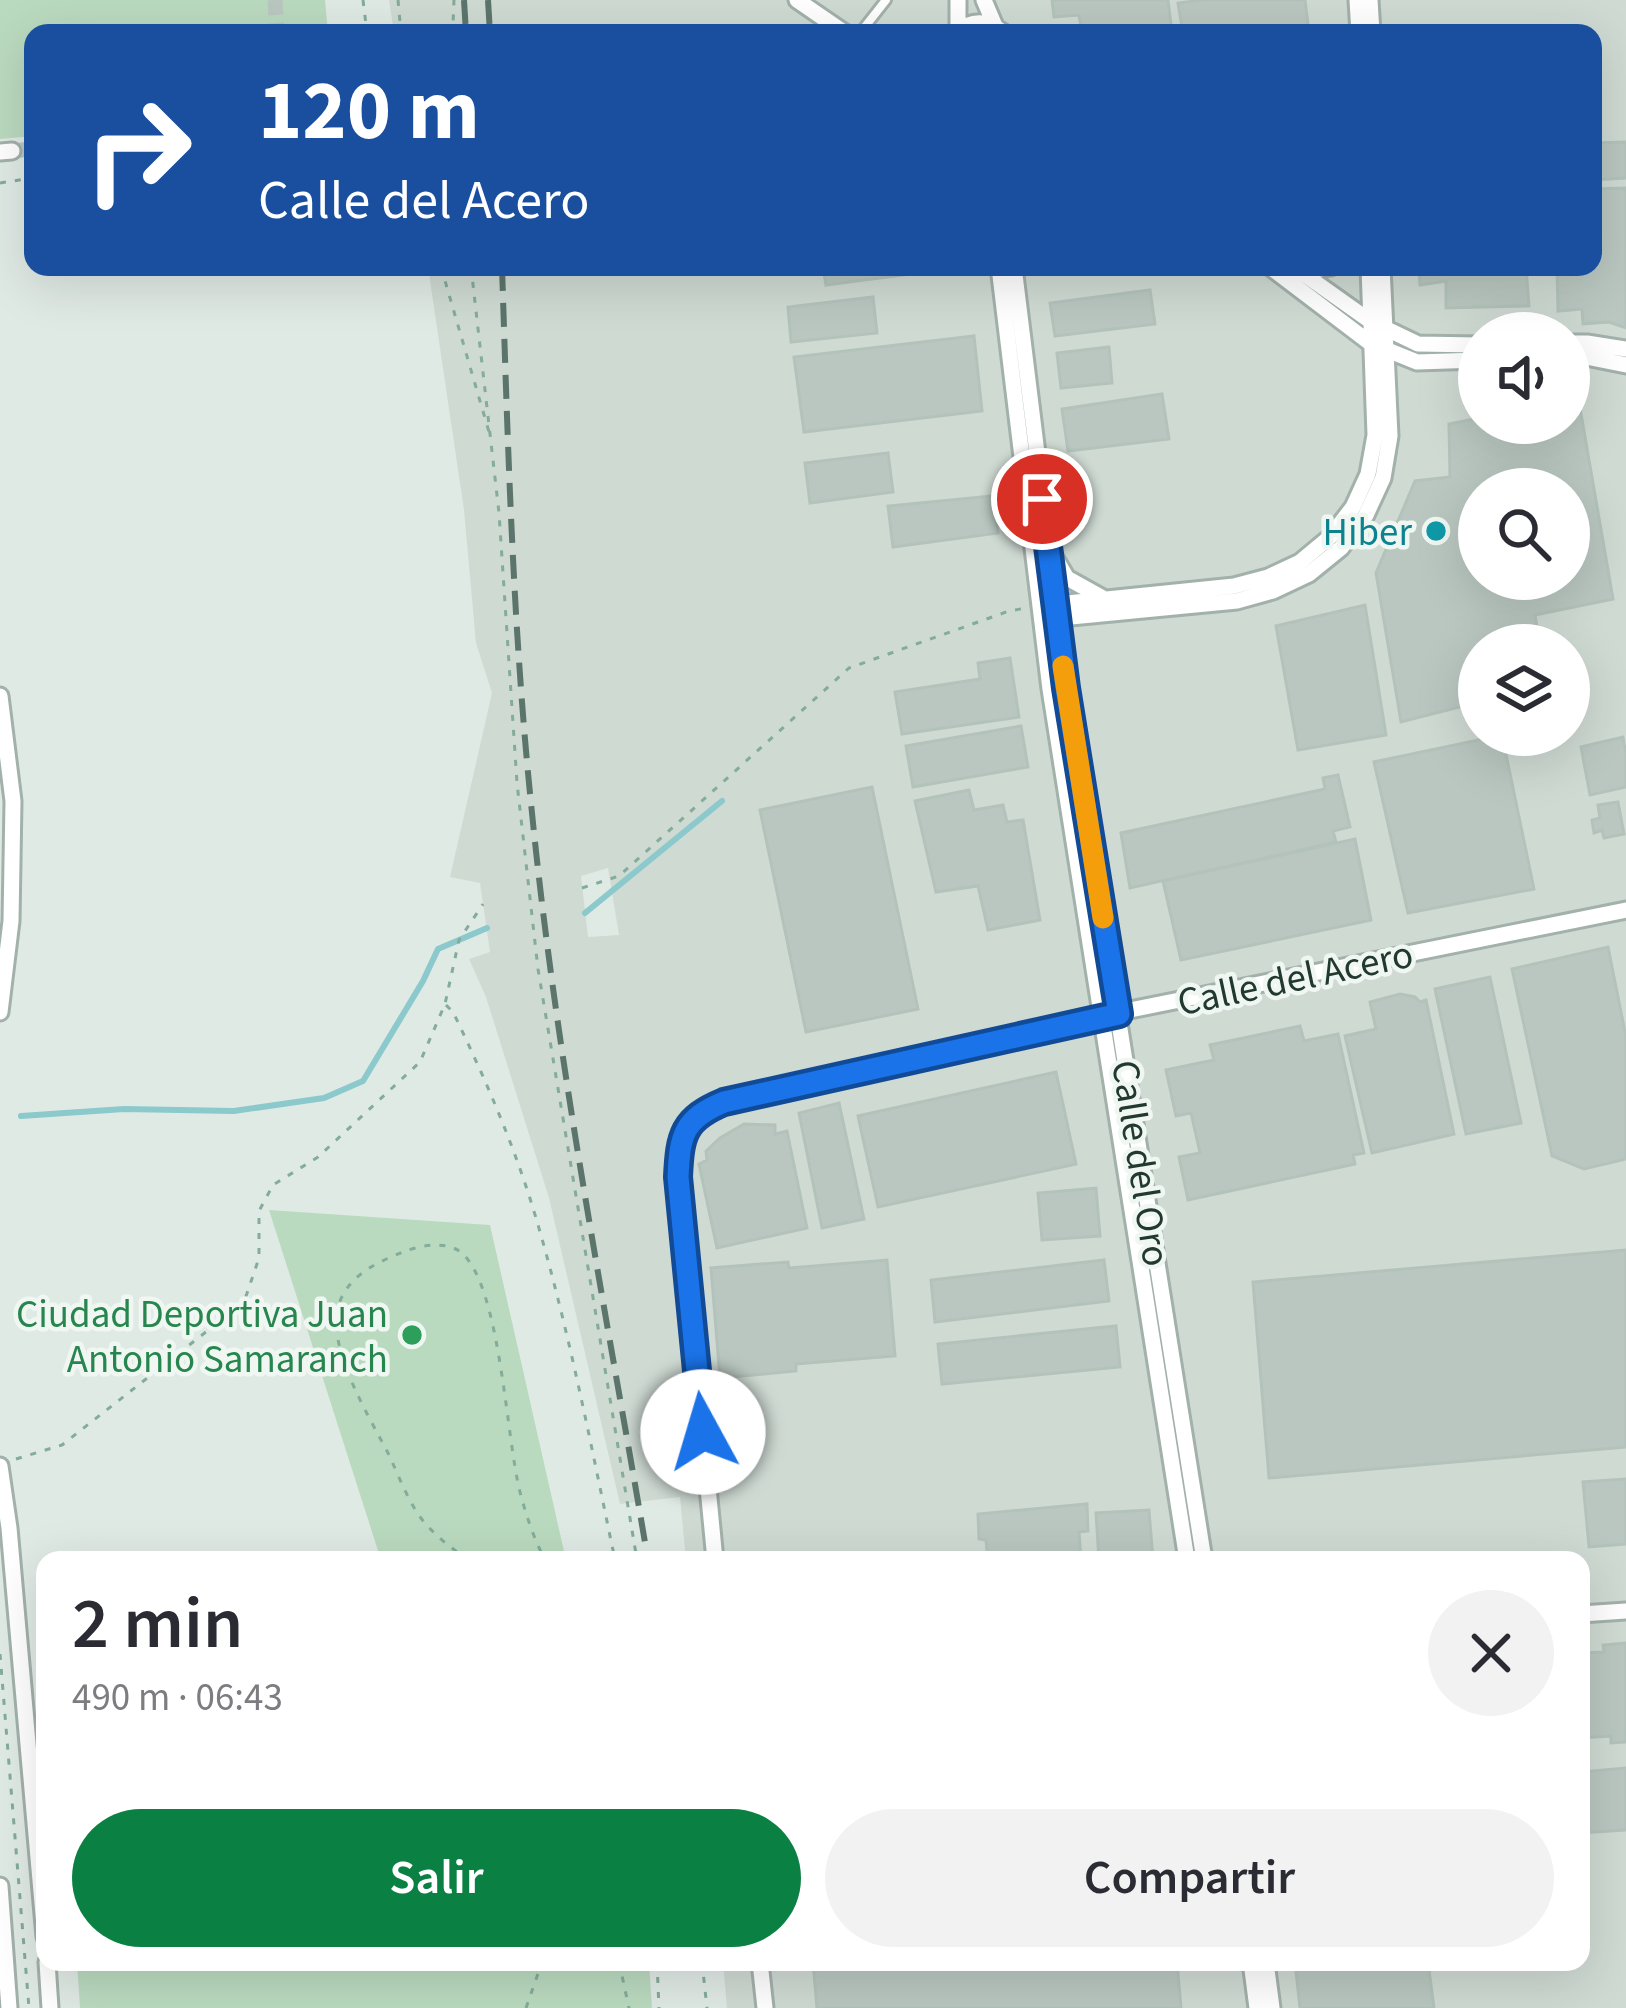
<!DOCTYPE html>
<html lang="es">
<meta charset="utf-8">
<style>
body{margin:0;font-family:"Source Sans 3",sans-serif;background:#f2f2f3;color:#2b2b33;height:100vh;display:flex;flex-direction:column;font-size:45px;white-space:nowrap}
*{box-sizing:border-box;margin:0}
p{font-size:39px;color:#7c7c81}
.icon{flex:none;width:66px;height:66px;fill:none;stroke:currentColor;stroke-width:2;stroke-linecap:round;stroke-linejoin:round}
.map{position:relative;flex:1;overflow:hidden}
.sheet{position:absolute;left:36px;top:1551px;width:1554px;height:420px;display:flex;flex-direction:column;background:#fff;border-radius:24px;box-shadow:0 12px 48px #0002}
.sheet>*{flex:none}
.hud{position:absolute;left:24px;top:24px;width:1578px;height:252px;border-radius:24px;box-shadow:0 12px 48px #0002;background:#1a4fa0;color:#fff;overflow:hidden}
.controls{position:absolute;left:1458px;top:312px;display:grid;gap:24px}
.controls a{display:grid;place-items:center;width:132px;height:132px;border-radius:50%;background:#fff;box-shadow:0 12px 48px #0002;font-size:60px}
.pin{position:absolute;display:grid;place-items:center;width:102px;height:102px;color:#fff;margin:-51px;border:6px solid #fff;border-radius:50%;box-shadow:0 3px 12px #0007}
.me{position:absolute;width:132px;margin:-66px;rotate:354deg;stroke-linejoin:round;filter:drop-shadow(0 0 9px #0008)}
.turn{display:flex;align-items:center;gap:42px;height:252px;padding:0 36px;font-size:54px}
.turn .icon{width:156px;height:156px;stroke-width:2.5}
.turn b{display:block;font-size:84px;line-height:102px}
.round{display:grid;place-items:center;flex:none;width:126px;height:126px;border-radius:63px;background:#f2f2f3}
.summary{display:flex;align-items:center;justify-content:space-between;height:204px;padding:0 36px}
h1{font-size:72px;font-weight:600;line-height:90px}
.button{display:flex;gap:24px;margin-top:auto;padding:24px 36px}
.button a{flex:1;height:138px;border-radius:72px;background:#0b8043;color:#fff;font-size:48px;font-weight:600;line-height:138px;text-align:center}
.button a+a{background:#f2f2f3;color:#2b2b33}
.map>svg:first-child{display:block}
</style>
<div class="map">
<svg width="1626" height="2008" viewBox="0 0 1626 2008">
<rect width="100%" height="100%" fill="#e0eae5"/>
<path fill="#cfdad3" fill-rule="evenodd" d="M389 0H1626V2008H727L723 1962H1581V1560H686L680 1497 620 1504 549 1198 486 997 469 959 490 952 480 883 450 877 492 693 476 643 464 510 428 267H1593V33H394ZM1479 333H1569V423H1479ZM1479 489H1569V579H1479ZM1479 645H1569V735H1479ZM608 868 619 935 588 937 581 876Z"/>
<path fill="#badabf" d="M0 0H325L328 33H33V136L0 139Z
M269 1210 490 1225 566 1560H381Z
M77 1962H649L652 2008H80Z"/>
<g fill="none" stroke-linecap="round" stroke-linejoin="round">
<path stroke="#8bc9cc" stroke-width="6" d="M585 913 722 801
M21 1116 124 1109 234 1111 324 1098 363 1081 423 981 438 949 487 928"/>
</g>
<path fill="#b9c7c0" stroke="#b3c3bb" stroke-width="3" fill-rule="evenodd" d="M1052 0H1168L1172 33H1082L1079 15 1054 17Z
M1202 0H1305L1309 33H1183L1178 3Z
M1626 142V178L1593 180V143Z
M1626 188V328L1609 322 1583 324 1582 309 1558 311 1557 267H1593V189Z
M823 267H949V269L826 285Z
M1419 267H1526L1529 306 1446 308V281L1420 285Z
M1150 290 1155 324 1055 336 1050 303Z
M873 297 877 333 791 342 788 307Z
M974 336 982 411 804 432 794 357Z
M1109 347 1112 383 1061 388 1057 353Z
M1162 394 1169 439 1068 451 1062 409Z
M1579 402 1613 599 1535 615 1540 645H1479V702L1401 722 1376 573 1415 481 1450 477 1449 424 1479 418V423H1569V404ZM1479 489H1569V579H1479Z
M888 453 893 492 810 503 805 463Z
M993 496 998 533 893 547 888 506Z
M1365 605 1386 735 1298 750 1276 626Z
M1010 658 1019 717 902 734 895 692 980 679 978 663Z
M1021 726 1028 767 913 787 906 746Z
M1502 735 1534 889 1408 913 1374 762Z
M1623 737 1626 755V787L1590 795 1581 747Z
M1338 775 1350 827 1333 831 1336 842 1130 888 1121 833 1325 789 1323 778Z
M872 787 918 1009 806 1032 760 810Z
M969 790 974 810 1003 805 1007 822 1023 820 1040 920 988 930 978 886 936 892 915 801Z
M1618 802 1624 834 1604 838 1602 830 1594 833 1592 820 1600 818 1598 805Z
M1355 839 1371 920 1181 960 1163 881Z
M1608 947 1626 1037V1159L1584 1169 1552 1156 1512 969Z
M1490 977 1521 1123 1466 1134 1435 989Z
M1400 994 1415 997 1420 1002 1426 1000 1454 1134 1372 1153 1345 1036 1376 1029 1370 1002Z
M1300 1026 1304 1041 1338 1034 1364 1153 1353 1155 1355 1164 1188 1200 1179 1157 1200 1153 1191 1113 1176 1116 1166 1070 1214 1060 1210 1045Z
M1056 1072 1076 1164 878 1207 858 1116Z
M839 1103 864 1219 822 1228 799 1113Z
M744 1124 775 1125V1134L787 1131 807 1228 717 1248 699 1164 707 1160 706 1151 720 1138Z
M1096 1188 1100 1236 1042 1240 1038 1193Z
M1626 1250V1447L1269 1478 1253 1282Z
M887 1260 895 1356 796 1364V1371L720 1378 711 1268 788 1262 789 1268Z
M1104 1260 1109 1301 935 1322 931 1280Z
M1116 1326 1120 1367 942 1384 938 1344Z
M1626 1479V1544L1589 1547 1583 1482Z
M1087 1504 1088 1531 1079 1532 1081 1560H988L986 1540 979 1539 978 1514Z
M1149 1510 1153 1560H1099L1096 1513Z
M1626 1643V1742L1611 1743V1736L1581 1738V1653L1604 1652 1603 1645Z
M1626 1768V1830L1581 1833V1772Z
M813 1962H1177L1181 2008H817Z
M1295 1962H1428L1434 2008H1300Z"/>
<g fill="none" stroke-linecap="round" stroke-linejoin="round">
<path stroke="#bac7c1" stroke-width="15" stroke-dasharray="15 8" stroke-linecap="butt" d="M275 0 277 33
M12 151 33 149"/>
<defs>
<path id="lane" d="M860 33 886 0"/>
<path id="street" d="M797 0 845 33
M984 0 995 26
M1357 0 1359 33
M1370 0 1372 33
M958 31V0
M955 33C972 19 988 20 1004 33
M0 152 12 151
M999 267 1050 689 1187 1560
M1014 267 1066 688 1204 1560
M1270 267 1370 343 1417 362 1479 360
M1294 267 1370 321 1418 344 1479 345
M1299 268 1314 270 1331 267
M1569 343H1587L1626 349
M1569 358 1586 357 1626 365
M1051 551 1067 578 1103 598
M1048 605 1234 586 1268 577 1300 562 1330 537 1353 507 1368 474 1375 435 1369 267
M1050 619 1237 601 1273 591 1309 574 1341 548 1366 515 1383 478 1390 436 1382 267
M0 696 13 801 11 921 0 1012
M0 1466 9 1528 45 1937
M715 1560 678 1177C680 1135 683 1119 724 1102L1100 1016 1626 910
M1581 1614 1626 1611
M0 1886 9 2008
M47 1962 50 2008
M760 1962 765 2008
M1251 1962 1257 2008
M1266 1962 1272 2008"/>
</defs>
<use href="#lane" stroke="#a3b1ab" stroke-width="14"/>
<use href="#street" stroke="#a3b1ab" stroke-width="21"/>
<path stroke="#83ac9a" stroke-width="3" stroke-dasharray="6 9" stroke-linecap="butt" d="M363 0 367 33
M398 0 401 33
M446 33 453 24 454 0
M0 183 33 178
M441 267 489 432
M471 267 499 513 517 783 538 969 637 1560
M582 888 619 876 849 668 1009 611 1026 608
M446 1005 453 1012C485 1078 515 1147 536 1218 569 1330 591 1445 615 1560
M16 1459 62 1445 244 1302 259 1258V1211L273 1185 318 1157 420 1062 445 1004 459 940 483 904
M469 1560C450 1548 428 1530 416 1511 405 1493 397 1472 388 1453 369 1416 323 1343 340 1301 351 1274 378 1262 403 1252 421 1245 448 1240 463 1254 501 1291 506 1437 520 1492 526 1515 534 1539 545 1560
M0 1654 29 2008
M619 1962 629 2008
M657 1962 659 2008
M702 1962 707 2008
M526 2008 542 1962"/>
<use href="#lane" stroke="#fff" stroke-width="8"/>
<use href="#street" stroke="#fff" stroke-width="15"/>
<path stroke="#5c756c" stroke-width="6" stroke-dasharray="24 12" stroke-linecap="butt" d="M464 0 466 33
M488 0 490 33
M502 267C508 449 513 632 532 813 557 1064 606 1312 648 1560"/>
</g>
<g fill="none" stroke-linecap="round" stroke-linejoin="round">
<defs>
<path id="route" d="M703 1432 678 1177C680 1135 683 1119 724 1102L1119 1014 1066 688 1042 499"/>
</defs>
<use href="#route" stroke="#114b97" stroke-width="30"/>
<use href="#route" stroke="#1a73e8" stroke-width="21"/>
<path stroke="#f59e0b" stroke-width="21" d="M1063 666 1103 918"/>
</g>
<circle fill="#0f9aa8" stroke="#f0f7f3" stroke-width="4.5" cx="1436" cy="531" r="12"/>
<circle fill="#2e9e5b" stroke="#f0f7f3" stroke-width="4.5" cx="412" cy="1335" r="12"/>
<g text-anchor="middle" stroke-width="9" stroke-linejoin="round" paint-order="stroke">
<g font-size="39" fill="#0d838f" stroke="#f0f7f3" text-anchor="end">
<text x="1412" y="545">Hiber</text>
</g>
<g font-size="39" fill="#223930" stroke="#f0f7f3">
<text transform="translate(1295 977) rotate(-12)" y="14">Calle del Acero</text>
<text transform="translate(1142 1163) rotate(81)" y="14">Calle del Oro</text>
</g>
<g font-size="39" fill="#27864d" stroke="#f0f7f3" text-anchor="end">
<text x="388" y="1327">Ciudad Deportiva Juan<tspan x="388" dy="45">Antonio Samaranch</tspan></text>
</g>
</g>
</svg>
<div class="controls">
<a><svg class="icon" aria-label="sound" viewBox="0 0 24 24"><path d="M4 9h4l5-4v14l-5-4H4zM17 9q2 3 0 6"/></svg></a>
<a><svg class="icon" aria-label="search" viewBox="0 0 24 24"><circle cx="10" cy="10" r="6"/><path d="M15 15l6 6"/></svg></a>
<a><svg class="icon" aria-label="layers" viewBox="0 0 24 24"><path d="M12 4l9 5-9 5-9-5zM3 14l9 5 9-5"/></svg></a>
</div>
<div class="pin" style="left:1042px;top:499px;background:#d93025"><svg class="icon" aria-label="arrive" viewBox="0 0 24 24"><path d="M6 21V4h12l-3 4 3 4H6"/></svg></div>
<svg class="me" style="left:703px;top:1432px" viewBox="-20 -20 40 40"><circle r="19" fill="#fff"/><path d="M0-13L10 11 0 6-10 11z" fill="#1a73e8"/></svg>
<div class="hud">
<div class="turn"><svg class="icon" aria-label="right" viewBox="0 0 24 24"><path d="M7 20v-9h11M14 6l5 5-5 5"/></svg><div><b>120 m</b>Calle del Acero</div></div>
</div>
<section class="sheet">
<div class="summary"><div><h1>2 min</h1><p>490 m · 06:43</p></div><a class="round"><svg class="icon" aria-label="close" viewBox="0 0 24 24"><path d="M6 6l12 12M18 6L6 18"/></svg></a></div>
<div class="button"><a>Salir</a><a>Compartir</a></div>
</section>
</div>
